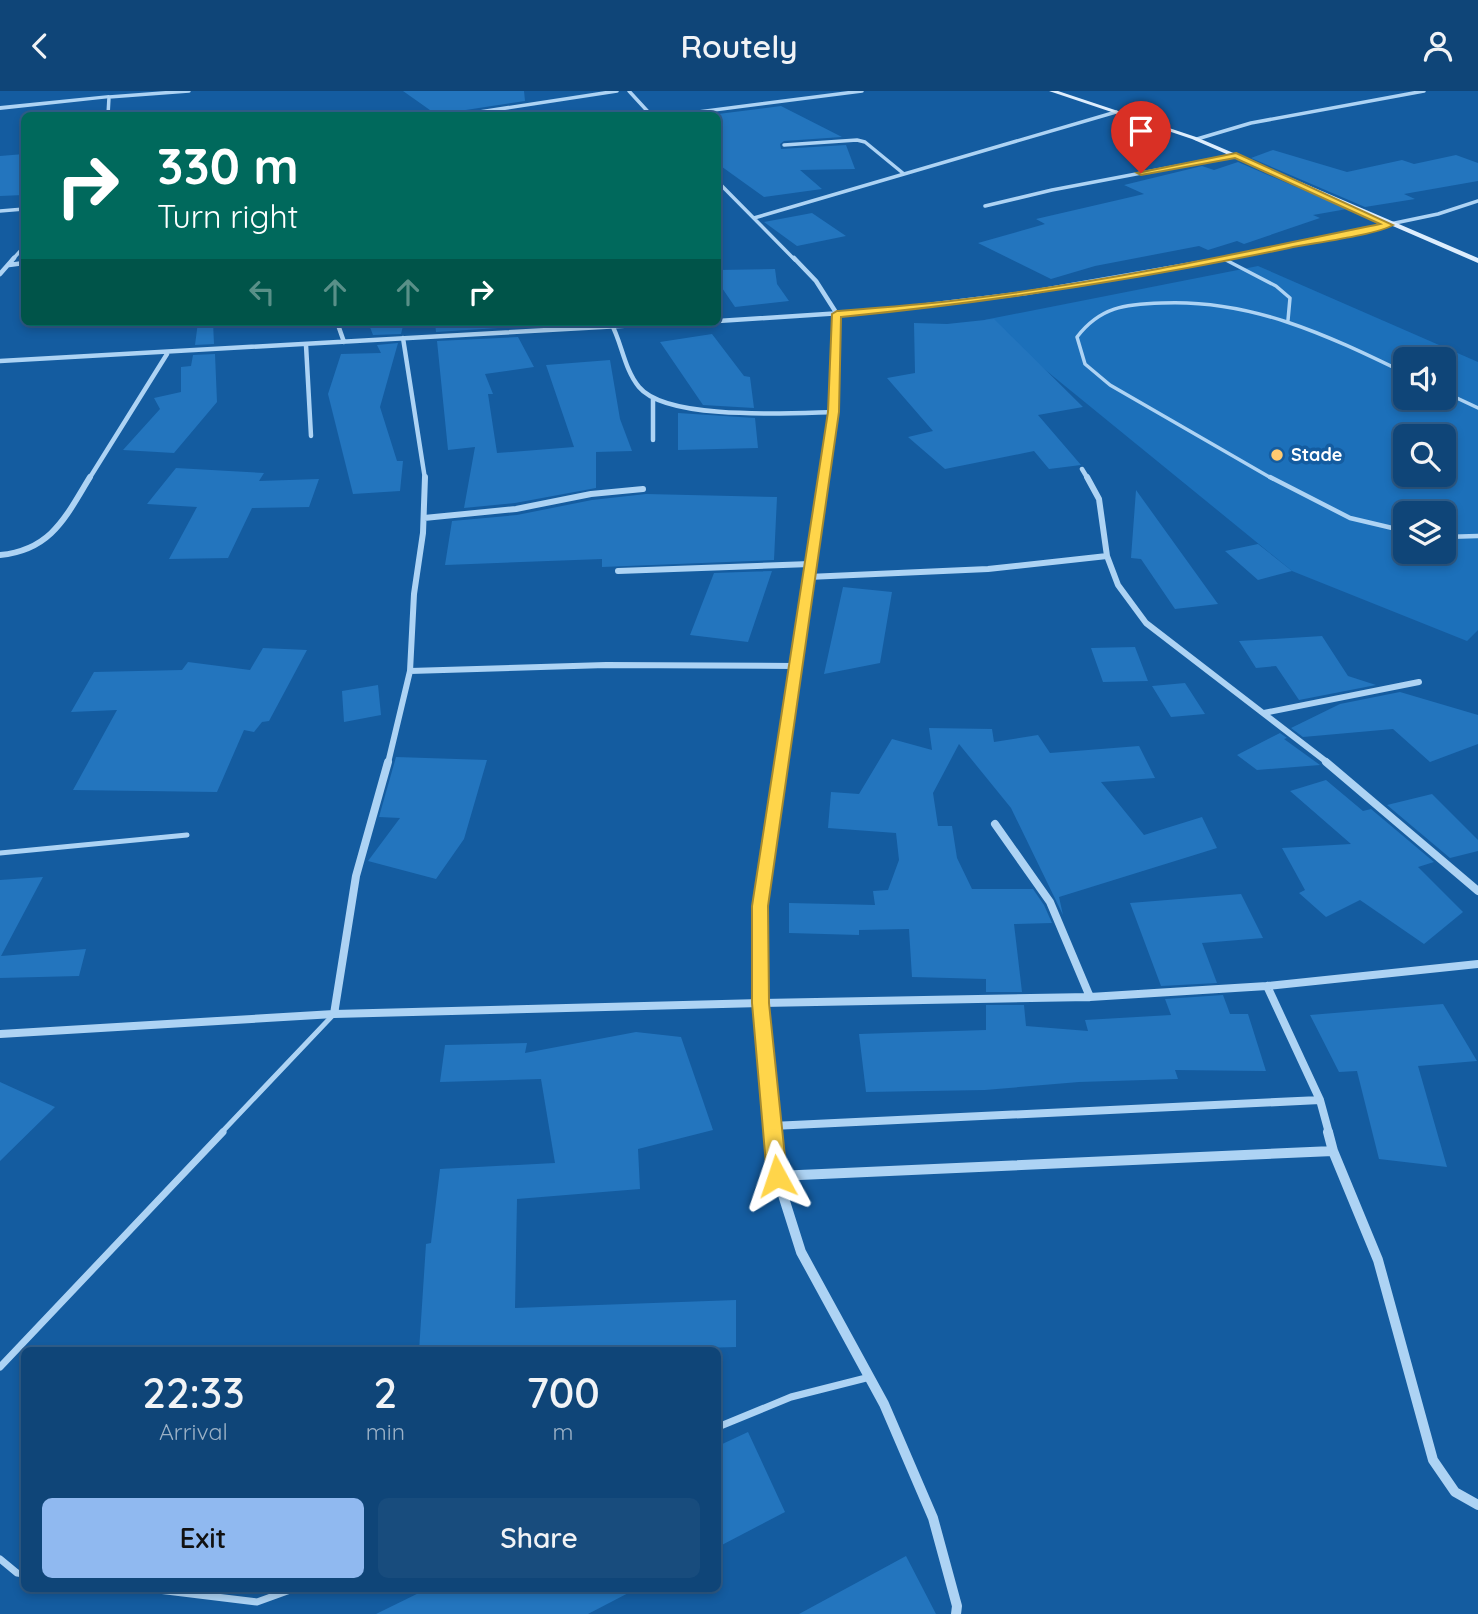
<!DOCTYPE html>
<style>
body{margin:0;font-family:Quicksand,sans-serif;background:#184c7d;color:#f1f3f6;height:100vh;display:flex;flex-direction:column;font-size:26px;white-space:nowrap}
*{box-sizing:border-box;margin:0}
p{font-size:23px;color:#9bb1c6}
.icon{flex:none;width:38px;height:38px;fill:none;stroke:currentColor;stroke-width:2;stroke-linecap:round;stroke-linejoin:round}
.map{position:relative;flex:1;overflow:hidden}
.side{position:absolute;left:21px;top:1256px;width:700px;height:245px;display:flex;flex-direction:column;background:#0f4578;border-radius:10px;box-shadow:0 4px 10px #0003,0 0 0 2px #2f5d8a}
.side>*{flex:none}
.guide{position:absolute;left:21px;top:21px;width:700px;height:214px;border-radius:10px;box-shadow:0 4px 10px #0003,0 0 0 2px #2f5d8a;background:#00695c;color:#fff;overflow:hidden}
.tools{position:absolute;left:1393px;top:256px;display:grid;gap:14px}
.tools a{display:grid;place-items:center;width:63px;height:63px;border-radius:10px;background:#0f4578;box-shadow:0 4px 10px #0003,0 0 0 2px #2f5d8a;font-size:35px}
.pin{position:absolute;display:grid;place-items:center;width:60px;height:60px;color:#fff;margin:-72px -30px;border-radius:50% 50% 50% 0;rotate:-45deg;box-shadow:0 0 7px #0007}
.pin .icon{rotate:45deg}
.me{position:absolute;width:77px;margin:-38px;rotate:355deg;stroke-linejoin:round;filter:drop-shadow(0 0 5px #0008)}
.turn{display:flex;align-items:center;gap:24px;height:147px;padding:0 21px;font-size:32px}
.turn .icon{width:91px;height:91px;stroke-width:2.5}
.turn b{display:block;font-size:49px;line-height:60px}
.lanes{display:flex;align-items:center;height:66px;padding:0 21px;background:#0003;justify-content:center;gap:35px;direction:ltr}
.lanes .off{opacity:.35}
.eta{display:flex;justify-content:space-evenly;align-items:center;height:119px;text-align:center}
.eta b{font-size:42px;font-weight:600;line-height:49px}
.cta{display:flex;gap:14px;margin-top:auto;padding:14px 21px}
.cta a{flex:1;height:80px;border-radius:10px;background:#90b9f0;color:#111;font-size:28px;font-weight:600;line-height:80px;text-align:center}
.cta a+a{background:#184c7d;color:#f1f3f6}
header{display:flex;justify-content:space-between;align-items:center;height:91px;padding:0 21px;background:#0f4578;font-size:32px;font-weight:600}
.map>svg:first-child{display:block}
</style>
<header><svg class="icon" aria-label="back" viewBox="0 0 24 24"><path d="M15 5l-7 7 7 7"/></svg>Routely<svg class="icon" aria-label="person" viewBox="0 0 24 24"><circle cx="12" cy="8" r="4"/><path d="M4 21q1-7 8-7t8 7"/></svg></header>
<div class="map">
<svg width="1478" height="1523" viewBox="0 0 1478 1523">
<rect width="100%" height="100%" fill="#145ca0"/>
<path fill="#1c70ba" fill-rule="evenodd" d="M1258 175 1478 271V539L1467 550 1292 480 984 229ZM1405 268H1444V306H1405ZM1405 345H1444V383H1405ZM1405 422H1444V460H1405Z"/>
<path fill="#2375be" d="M403 0H524L525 10 459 20 456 24H437Z
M781 15 842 46 784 50 780 53 781 58 846 54 855 78 800 79 822 98 764 106 718 73V23Z
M1273 59 1347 81 1402 69 1414 73 1456 64 1478 72V90L1404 103 1415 108 1365 116 1251 67Z
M24 63V104L0 105V65Z
M1238 71 1347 118 1313 124 1320 127 1244 153 1237 150 1208 159 1199 155 1095 175 1051 188 978 152 1045 133 1036 128 1144 103 1124 94 1202 75 1214 79Z
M812 122 846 145 797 155 764 131Z
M775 178 777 193 789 210 735 216 718 191V179Z
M994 228 1083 316 1038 324 1081 374 1049 378 1034 360 945 378 908 346 933 340 887 287 915 282 914 232 947 233Z
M198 231H213L214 253 195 254Z
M368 231H404L401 243 373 244Z
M435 231H511L513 236 436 241Z
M712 243 744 285 750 286 754 317 703 314 660 251Z
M518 246 534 276 485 283 493 303H488L497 362 574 356 546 274 610 269 620 328 632 360 596 361V397L515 412 464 417 475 356 448 359 437 250Z
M398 252 380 316 397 370H403L400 400 353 403 328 303 341 263 381 262 377 254Z
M215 263 217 311 174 362 123 359 160 318 154 307 181 301V276L191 275 193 264Z
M678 322 755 327 758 357 678 359Z
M176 377 264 382 259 390 319 388 309 416 252 417 228 467 169 468 197 416 147 413Z
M1136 399 1218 513 1175 518 1141 468 1131 467Z
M646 403 777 406 774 469 602 476V468L445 474 452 430 517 424 592 409Z
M1258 453 1292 480 1258 489 1225 460Z
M772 480 748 551 690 544 714 482Z
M843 496 892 501 880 572 824 583Z
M1322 545 1348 585 1376 594 1299 609 1276 575 1256 577 1239 550Z
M1135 556 1148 590 1103 591 1091 557Z
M263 557 307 559 269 630 262 631 254 641 244 639 217 701 73 699 117 619 71 621 94 581 182 579 188 571 250 579Z
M1185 592 1205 623 1171 626 1152 595Z
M378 594 381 624 344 631 342 600Z
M1400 601 1478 624V653L1430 671 1393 638 1303 646 1291 637 1340 613Z
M929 637 992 638 994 651 1038 644 1050 662 1139 655 1155 687 1101 691 1144 744 1202 726 1217 757 1059 806 1063 824 1011 717 959 653 933 702 938 735H952L957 767 972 798H1033L1044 814 1052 832 1014 833 1022 901H986V888L912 886 909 838 859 839V844L789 842V812L875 814 873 800 888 799 899 769 896 742 828 737 831 701 859 703 892 648 932 659Z
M1280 642 1287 647 1284 648 1320 674 1257 679 1237 664Z
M396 666 487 669 464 748 436 788 368 770 400 727 379 726Z
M1326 689 1363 720 1371 718 1434 771 1418 776 1463 821 1424 853 1360 809 1326 826 1299 802 1305 799 1282 757 1351 753 1290 700Z
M1432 703 1478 749V760L1450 767 1387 714Z
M43 786 1 865 86 858 79 885 0 887V789Z
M1241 803 1263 847 1202 852 1217 892 1161 895 1130 812Z
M1223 904 1230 923H1248L1266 980 1175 979 1178 988 1079 991 985 999 866 1001 859 943 986 939V914H1024L1026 935 1088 940 1085 929 1171 924 1165 908Z
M1443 913 1477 970 1418 975 1447 1076 1379 1068 1357 980 1339 981 1310 924Z
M636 941 681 946 713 1039 638 1058 640 1098 517 1108 515 1217 736 1209V1256L599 1260H419L426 1153 431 1152 440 1078 555 1072 541 988 440 991 445 954 527 952 525 962Z
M0 991 55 1016 0 1070Z
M748 1341 785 1421 718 1456V1355Z
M906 1465 936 1523H799Z
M427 1498H636L588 1523H376Z"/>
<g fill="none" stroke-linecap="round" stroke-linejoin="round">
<path stroke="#add3f4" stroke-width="3.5" d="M1224 168 1276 195 1290 207 1288 229
M1444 301 1478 317
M1273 388 1110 294 1085 273 1077 246C1100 216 1125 213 1162 212 1251 208 1327 244 1405 282"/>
<path stroke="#add3f4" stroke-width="4.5" d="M1270 386 1350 427 1405 440
M1444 446 1478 445"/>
<path stroke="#add3f4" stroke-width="5" d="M0 762 187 744
M221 1042 334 923"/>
<path stroke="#add3f4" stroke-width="7" d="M0 1276 223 1041
M718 1336 791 1306 870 1286
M0 1468 17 1482 24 1483
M150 1498 257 1511 293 1498"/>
<path stroke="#add3f4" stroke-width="3.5" d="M629 0 651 24
M108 24 109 6 189 0
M460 24 617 0
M675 24 862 0
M1197 48 1251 32 1424 0
M784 54 857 49 865 51 904 83
M718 91 795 169
M985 115 1052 99 1236 64
M0 120 24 118
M754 127 1116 21
M12 169 24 156
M1218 169 1438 123 1478 110"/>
<path stroke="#add3f4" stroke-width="4.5" d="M794 167 816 190 837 223 834 321 824 388
M9 174 24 172
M0 183 14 167
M718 230 887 219 1026 202 1227 167
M337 231 344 251
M611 232C622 252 624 278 639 296 667 330 791 322 834 321
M403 247 425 388
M306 254 311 345
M0 270 692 231
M653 308V349
M1082 378 1088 388
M89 388 167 263"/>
<path stroke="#add3f4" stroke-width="6" d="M1087 386 1099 408 1107 465 1118 494 1146 532 1328 672
M424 427 516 418 591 403 643 398
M0 464C52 459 66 425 90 386
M618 480 810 473
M808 486 988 478 1107 465
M410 580 606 574 795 575
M1264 622 1419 591
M388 672 410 580 414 503 423 442 425 386
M781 672 824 386"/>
<path stroke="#add3f4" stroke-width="8" d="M1326 671 1478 800
M995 733 1050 811 1090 906
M1267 895 1320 1009 1329 1042
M334 923 356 785 388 671
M0 943 334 923 761 912 760 815 782 671
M772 1035 1320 1009
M773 1042 761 912 1090 906 1267 895 1478 873"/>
<path stroke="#add3f4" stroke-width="10" d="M773 1041 777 1085 801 1161 884 1313 933 1427 957 1515 956 1523
M1328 1041 1333 1060 1378 1169 1433 1369 1455 1401 1478 1414
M777 1085 1333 1060"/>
<path fill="#add3f4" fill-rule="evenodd" d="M109 4 111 7 0 19V15Z"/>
<path fill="#ddedfd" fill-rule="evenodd" d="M1049 0H1058L1196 46 1478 167V172L1192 48Z"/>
</g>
<path fill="#ffd54a" stroke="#a68a30" stroke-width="2" d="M1236 62 1393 134C1376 144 1313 152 1289 157 1141 188 992 211 841 226L839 321 768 815 769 912 787 1085 784 1091 777 1094 770 1091 767 1085 752 912V815L828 321 832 223 837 220C877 217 918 214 959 209 1101 192 1241 162 1380 133L1235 67 1141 84 1137 82Z"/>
<circle fill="#ffca70" stroke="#145ca0" stroke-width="2.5" cx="1277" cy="364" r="7"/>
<g text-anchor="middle" stroke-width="7" stroke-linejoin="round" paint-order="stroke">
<g font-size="18" font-weight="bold" fill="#fff" stroke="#145ca0" text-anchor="start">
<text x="1291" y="370">Stade</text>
</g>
</g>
</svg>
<div class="tools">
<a><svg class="icon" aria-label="sound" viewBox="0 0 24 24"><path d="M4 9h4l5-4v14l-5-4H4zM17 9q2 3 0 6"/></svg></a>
<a><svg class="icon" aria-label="search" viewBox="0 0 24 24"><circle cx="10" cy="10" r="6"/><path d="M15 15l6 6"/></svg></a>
<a><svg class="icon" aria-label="layers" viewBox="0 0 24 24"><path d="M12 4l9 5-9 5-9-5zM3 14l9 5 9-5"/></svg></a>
</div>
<div class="pin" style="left:1141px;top:82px;background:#d93025"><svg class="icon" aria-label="arrive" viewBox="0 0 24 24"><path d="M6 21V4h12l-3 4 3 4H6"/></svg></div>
<svg class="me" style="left:777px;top:1085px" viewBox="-20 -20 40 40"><path d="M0-17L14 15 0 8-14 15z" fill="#ffd54a" stroke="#fff" stroke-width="4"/></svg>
<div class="guide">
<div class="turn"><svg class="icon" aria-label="right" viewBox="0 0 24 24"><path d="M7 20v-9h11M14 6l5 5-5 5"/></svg><div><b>330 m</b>Turn right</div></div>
<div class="lanes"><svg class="icon off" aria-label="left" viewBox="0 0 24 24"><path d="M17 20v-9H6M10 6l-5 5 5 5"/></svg><svg class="icon off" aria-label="ahead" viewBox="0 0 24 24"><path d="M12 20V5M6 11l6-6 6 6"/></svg><svg class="icon off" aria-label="ahead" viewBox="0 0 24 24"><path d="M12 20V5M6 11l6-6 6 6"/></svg><svg class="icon" aria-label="right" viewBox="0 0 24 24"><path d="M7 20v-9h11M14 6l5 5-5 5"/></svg></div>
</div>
<section class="side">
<div class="eta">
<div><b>22:33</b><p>Arrival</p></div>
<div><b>2</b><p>min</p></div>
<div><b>700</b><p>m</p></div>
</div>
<div class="cta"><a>Exit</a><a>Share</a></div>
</section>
</div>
